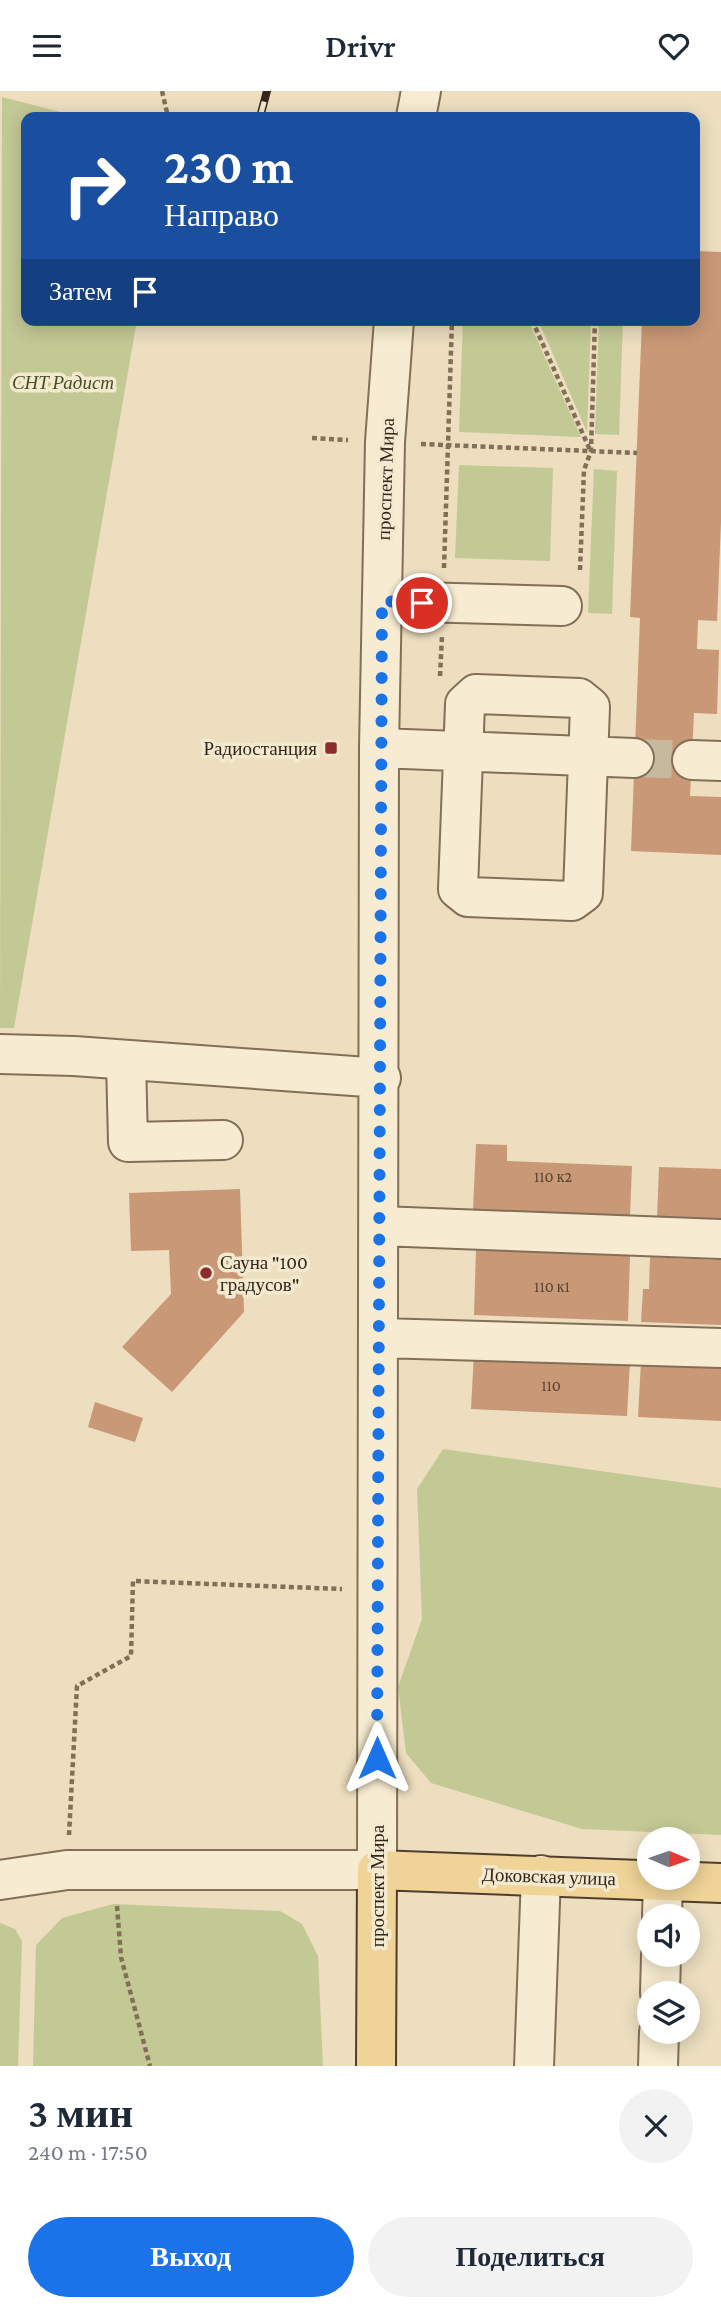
<!DOCTYPE html>
<html lang="ru">
<meta charset="utf-8">
<style>
body{margin:0;font-family:"Crimson Pro",serif;background:#f2f2f3;color:#1f2937;height:100vh;display:flex;flex-direction:column;font-size:26px;white-space:nowrap}
*{box-sizing:border-box;margin:0}
p{font-size:23px;color:#747a83}
.icon{flex:none;width:38px;height:38px;fill:none;stroke:currentColor;stroke-width:2;stroke-linecap:round;stroke-linejoin:round}
.map{position:relative;height:1975px;overflow:hidden}
.side{display:flex;flex-direction:column;background:#fff;flex:1}
.side>*{flex:none}
.guide{position:absolute;left:21px;top:21px;width:679px;height:214px;border-radius:14px;box-shadow:0 4px 18px #0003;background:#1a4fa0;color:#fff;overflow:hidden}
.needle{width:46px;rotate:92deg}
.controls{position:absolute;left:637px;top:1736px;display:grid;gap:14px}
.controls a{display:grid;place-items:center;width:63px;height:63px;border-radius:50%;background:#fff;box-shadow:0 4px 18px #0003;font-size:35px}
.pin{position:absolute;display:grid;place-items:center;width:60px;height:60px;color:#fff;margin:-30px;border:4px solid #fff;border-radius:50%;box-shadow:0 2px 7px #0007}
.me{position:absolute;width:77px;margin:-38px;rotate:0deg;stroke-linejoin:round;filter:drop-shadow(0 0 5px #0008)}
.turn{display:flex;align-items:center;gap:24px;height:147px;padding:0 28px;font-size:32px}
.turn .icon{width:91px;height:91px;stroke-width:2.5}
.turn b{display:block;font-size:49px;line-height:60px}
.then{display:flex;align-items:center;height:66px;padding:0 28px;background:#0003;gap:14px;font-size:26px}
.round{display:grid;place-items:center;flex:none;width:74px;height:74px;border-radius:37px;background:#f2f2f3}
.overview{display:flex;align-items:center;justify-content:space-between;height:119px;padding:0 28px}
h1{font-size:42px;font-weight:600;line-height:52px}
.action{display:flex;gap:14px;margin-top:auto;padding:14px 28px}
.action a{flex:1;height:80px;border-radius:42px;background:#1a73e8;color:#fff;font-size:28px;font-weight:600;line-height:80px;text-align:center}
.action a+a{background:#f2f2f3;color:#1f2937}
header{display:flex;justify-content:space-between;align-items:center;height:91px;padding:0 28px;background:#fff;font-size:32px;font-weight:600}
.map>svg:first-child{display:block}
</style>
<header><svg class="icon" aria-label="menu" viewBox="0 0 24 24"><path d="M4 6h16M4 12h16M4 18h16"/></svg>Drivr<svg class="icon" aria-label="heart" viewBox="0 0 24 24"><path d="M12 20l-8-8c-3-5 5-10 8-4 3-6 11-1 8 4z"/></svg></header>
<div class="map">
<svg width="721" height="1975" viewBox="0 0 721 1975">
<rect width="100%" height="100%" fill="#ecdebf"/>
<path fill="#c3c994" d="M2 6 80 26H26V229H137L14 937H0Z
M463 229H528L581 346 459 341Z
M538 229H591L587 341Z
M599 229H623L619 344 595 343Z
M459 374 553 377 550 470 455 467Z
M594 378 617 380 612 523 588 522Z
M443 1358 721 1397V1744L582 1738 431 1692 406 1662 398 1596 422 1528 417 1398Z
M113 1813 280 1820 302 1833 318 1865 323 1975H33L36 1854 62 1827Z
M0 1832 15 1838 22 1850 18 1975H0Z"/>
<path fill="#c99876" d="M695 160 721 161V431L717 530 698 529 697 558 719 559 717 623 694 622 690 705 721 706V764L631 760 640 527 630 526 642 229H695Z
M476 1053 507 1054V1070L632 1075 630 1125 473 1119Z
M659 1076 721 1078V1129L657 1127Z
M240 1098 244 1221 172 1301 122 1256 171 1203 169 1159 131 1160 129 1102Z
M476 1159 630 1165 628 1230 474 1224Z
M650 1166 721 1169V1234L641 1231 643 1198H649Z
M474 1262 630 1270 627 1325 471 1318Z
M641 1270 721 1274V1330L638 1326Z
M95 1311 143 1327 135 1351 88 1336Z"/>
<g fill="none" stroke-linecap="round" stroke-linejoin="round">
<path stroke="#c7b99e" stroke-width="38" stroke-dasharray="38 19" stroke-linecap="butt" d="M634 667 692 669"/>
<defs>
<path id="minor" d="M416 26 421 0
M382 510 562 515
M476 603 579 607 590 616 583 802 572 810 468 806 458 798 465 613Z
M379 657 634 667
M692 669 721 670
M0 963 74 965 381 987
M126 970 128 1051 223 1049
M380 1135 721 1148
M380 1247 721 1257
M0 1789 67 1779H377L379 657 385 351 394 229
M662 1825 663 1790
M660 1902 661 1864
M534 1975 541 1784
M658 1975 659 1941"/>
<path id="major" d="M376 1975 377 1779 721 1792"/>
</defs>
<use href="#minor" stroke="#836f58" stroke-width="42"/>
<use href="#major" stroke="#513d2d" stroke-width="42"/>
<path stroke="#836f58" stroke-width="4.5" stroke-dasharray="5 3.5" stroke-linecap="butt" d="M162 0 168 26
M532 229 590 359
M312 347 348 349
M421 353 637 362
M444 477 452 229
M580 479 584 379 591 360 595 229
M440 585 442 545
M69 1744 77 1595 131 1565 133 1490 342 1498
M117 1815 121 1866 150 1975"/>
<use href="#minor" stroke="#f7ecd1" stroke-width="38"/>
<use href="#major" stroke="#efd397" stroke-width="38"/>
<defs>
<path id="rail" d="M260 26 267 0"/>
</defs>
<use href="#rail" stroke="#33271c" stroke-width="8"/>
<use href="#rail" stroke="#f3e9ce" stroke-width="5" stroke-dasharray="16" stroke-linecap="butt"/>
</g>
<g fill="none" stroke-linecap="round" stroke-linejoin="round">
<path stroke="#1a73e8" stroke-width="12" stroke-dasharray="0 21.6" d="M377 1667 382 510 422 512"/>
</g>
<g fill="#902b2b" stroke="#f3e9ce" stroke-width="2.5">
<rect x="324" y="650" width="14" height="14" rx="3.5"/>
<circle cx="206" cy="1182" r="7"/>
</g>
<g text-anchor="middle" stroke-width="7" stroke-linejoin="round" paint-order="stroke">
<g font-size="16" fill="#584332">
<text x="553" y="1091">110 к2</text>
<text x="552" y="1201">110 к1</text>
<text x="551" y="1300">110</text>
</g>
<g font-size="19" font-style="italic" fill="#444f23" stroke="#f3e9ce">
<text x="63" y="298">СНТ Радист</text>
</g>
<g font-size="19" fill="#33271c" stroke="#f3e9ce">
<text transform="translate(385 388) rotate(-88)" y="7">проспект Мира</text>
<text transform="translate(549 1785) rotate(2)" y="7">Доковская улица</text>
<text transform="translate(377 1795) rotate(-90)" y="7">проспект Мира</text>
</g>
<g font-size="19" fill="#33271c" stroke="#f3e9ce" text-anchor="end">
<text x="317" y="664">Радиостанция</text>
<text x="220" y="1178" text-anchor="start">Сауна "100<tspan x="220" dy="22">градусов"</tspan></text>
</g>
</g>
</svg>
<div class="controls">
<a><svg class="needle" viewBox="-14 -14 28 28"><path d="M0-13l5 13h-10z" fill="#e53935"/><path d="M0 13l5-13h-10z" fill="#747a83"/></svg></a>
<a><svg class="icon" aria-label="sound" viewBox="0 0 24 24"><path d="M4 9h4l5-4v14l-5-4H4zM17 9q2 3 0 6"/></svg></a>
<a><svg class="icon" aria-label="layers" viewBox="0 0 24 24"><path d="M12 4l9 5-9 5-9-5zM3 14l9 5 9-5"/></svg></a>
</div>
<div class="pin" style="left:422px;top:512px;background:#d93025"><svg class="icon" aria-label="arrive" viewBox="0 0 24 24"><path d="M6 21V4h12l-3 4 3 4H6"/></svg></div>
<svg class="me" style="left:377px;top:1667px" viewBox="-20 -20 40 40"><path d="M0-17L14 15 0 8-14 15z" fill="#1a73e8" stroke="#fff" stroke-width="4"/></svg>
<div class="guide">
<div class="turn"><svg class="icon" aria-label="right" viewBox="0 0 24 24"><path d="M7 20v-9h11M14 6l5 5-5 5"/></svg><div><b>230 m</b>Направо</div></div>
<div class="then">Затем<svg class="icon" aria-label="arrive" viewBox="0 0 24 24"><path d="M6 21V4h12l-3 4 3 4H6"/></svg></div>
</div>
</div>
<section class="side">
<div class="overview"><div><h1>3 мин</h1><p>240 m · 17:50</p></div><a class="round"><svg class="icon" aria-label="close" viewBox="0 0 24 24"><path d="M6 6l12 12M18 6L6 18"/></svg></a></div>
<div class="action"><a>Выход</a><a>Поделиться</a></div>
</section>
